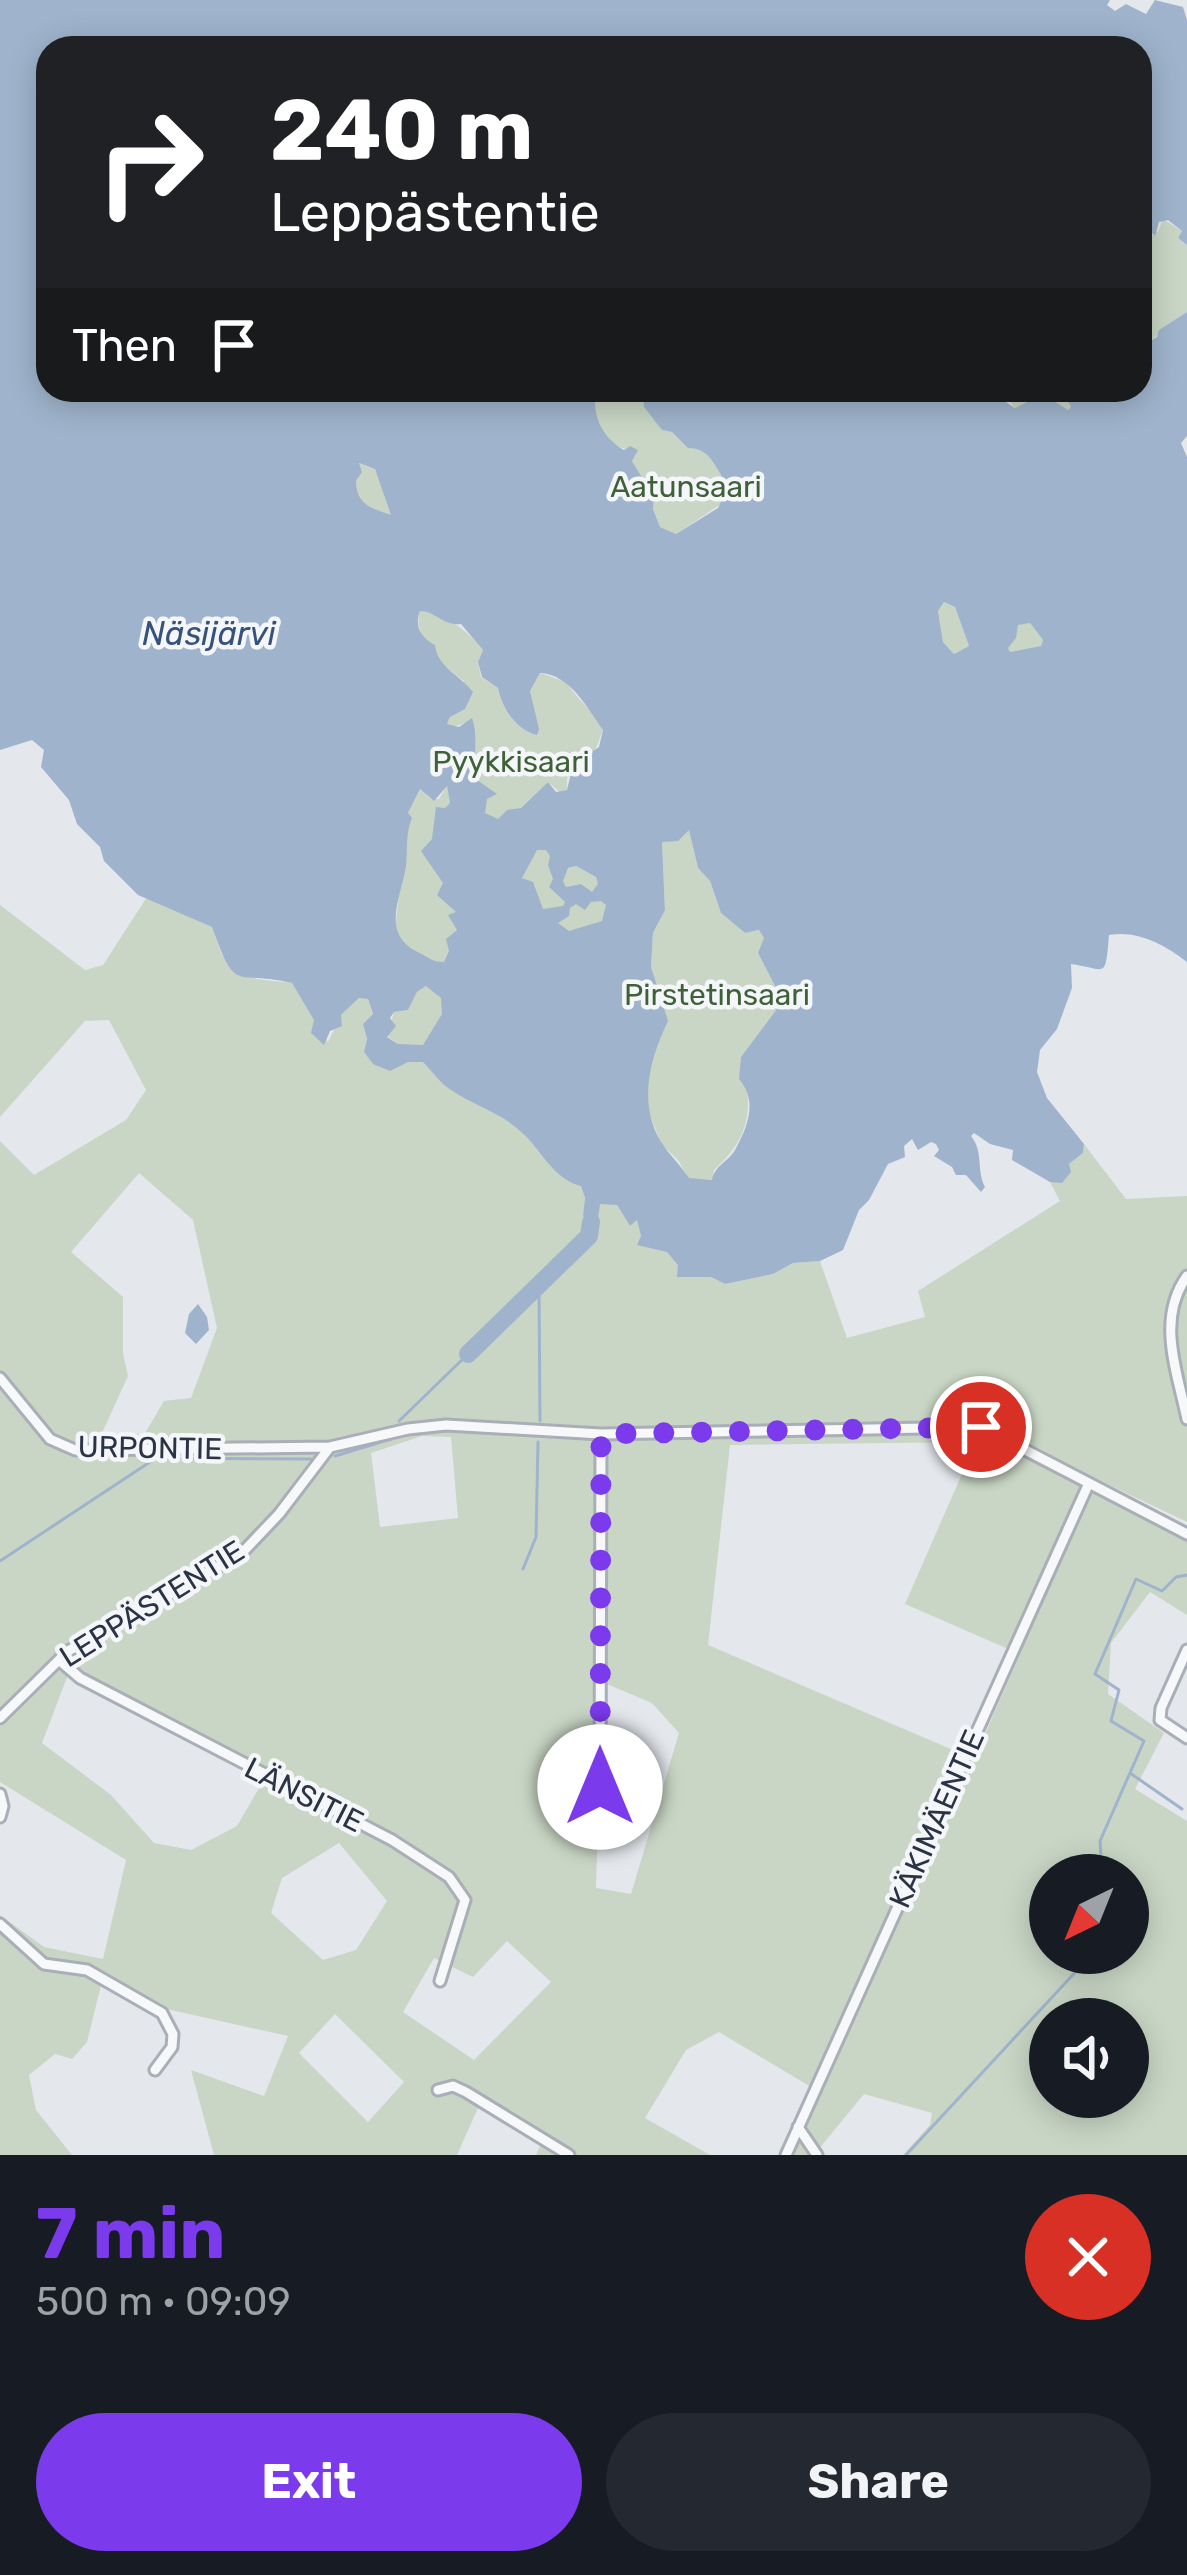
<!DOCTYPE html>
<meta charset="utf-8">
<style>
body{margin:0;font-family:Rubik,sans-serif;background:#242831;color:#f1f3f6;height:100vh;display:flex;flex-direction:column;font-size:45px;white-space:nowrap}
*{box-sizing:border-box;margin:0}
p{font-size:39px;color:#9ea1a6}
.icon{flex:none;width:66px;height:66px;fill:none;stroke:currentColor;stroke-width:2;stroke-linecap:round;stroke-linejoin:round}
.map{position:relative;height:2155px;overflow:hidden}
.details{display:flex;flex-direction:column;background:#171b24;flex:1}
.details>*{flex:none}
.hud{position:absolute;left:36px;top:36px;width:1116px;height:366px;border-radius:36px;box-shadow:0 6px 30px #0003;background:#202124;color:#fff;overflow:hidden}
.needle{width:78px;rotate:223deg}
.tools{position:absolute;left:1029px;top:1854px;display:grid;gap:24px}
.tools a{display:grid;place-items:center;width:120px;height:120px;border-radius:50%;background:#171b24;box-shadow:0 6px 30px #0003;font-size:60px}
.pin{position:absolute;display:grid;place-items:center;width:102px;height:102px;color:#fff;margin:-51px;border:6px solid #fff;border-radius:50%;box-shadow:0 3px 12px #0007}
.me{position:absolute;width:132px;margin:-66px;rotate:0deg;stroke-linejoin:round;filter:drop-shadow(0 0 9px #0008)}
.turn{display:flex;align-items:center;gap:42px;height:252px;padding:0 36px;font-size:54px}
.turn .icon{width:156px;height:156px;stroke-width:2.5}
.turn b{display:block;font-size:84px;line-height:102px}
.then{display:flex;align-items:center;height:114px;padding:0 36px;background:#0003;gap:24px;font-size:45px}
.round{display:grid;place-items:center;flex:none;width:126px;height:126px;border-radius:63px;background:#242831}
.head{display:flex;align-items:center;justify-content:space-between;height:204px;padding:0 36px}
h1{font-size:72px;font-weight:700;line-height:90px;color:#7c3aed}
.action{display:flex;gap:24px;margin-top:auto;padding:24px 36px}
.action a{flex:1;height:138px;border-radius:72px;background:#7c3aed;color:#fff;font-size:48px;font-weight:700;line-height:138px;text-align:center}
.action a+a{background:#242831;color:#f1f3f6}
.map>svg:first-child{display:block}
</style>
<div class="map">
<svg width="1187" height="2155" viewBox="0 0 1187 2155">
<rect width="100%" height="100%" fill="#e4e7ec"/>
<path fill="#c9d6c5" fill-rule="evenodd" d="M1163 219 1182 231 1178 238 1187 245V312L1150 341 1140 336V230L1147 226 1158 232Z
M595 390C635 390 644 392 662 430L672 432 688 447C712 448 716 468 729 485L724 502 676 534 660 527 653 509 654 497 632 461 637 450C604 451 592 419 595 390Z
M1063 390 1072 408 1068 411 1043 394 1015 408 1002 391Z
M358 463 375 469 392 516C371 509 357 505 356 481L362 472Z
M944 602 955 607 969 646 954 654 943 642 938 611Z
M420 610C448 618 464 626 483 650L478 662 481 677 498 688C502 708 516 730 537 734L530 691 540 673 567 682C575 699 595 710 603 730 592 759 594 761 567 778V789L562 794 548 782 522 807 537 850H546L569 868 576 866 596 877 606 904 581 1186 585 1198 583 1215 600 1203 617 1205 630 1226 637 1219 641 1236 668 1252 679 1265 678 1277H711L725 1284 773 1274 793 1263 820 1261 847 1338 925 1317 918 1291 1060 1201 1050 1182H1062L1069 1164 1083 1153 1084 1144 1126 1199 1187 1196V1522L1103 1482 1097 1494 1187 1540V1615L1150 1592 1111 1643 1108 1694 1164 1733 1135 1789 1187 1821V2155H903L930 2125 932 2113 864 2094 818 2150 821 2155H780L811 2087 719 2032 686 2050 645 2118 710 2155H536L542 2142 478 2108 457 2155H214L191 2070 264 2096 288 2036 162 2008 104 1973 87 2042 72 2059 55 2054 29 2075 36 2110 72 2155H0V1915L44 1947 103 1959 126 1860 0 1782V1141L34 1175 126 1120 146 1090 109 1020 85 1021 0 1117V905L85 970 103 965 147 897 212 927 222 955 256 979 292 983 328 1042 341 1015 359 998 368 999 373 1015 363 1024 367 1039 364 1052 373 1063 385 1061 398 1044 387 1036 394 1012 408 1010 417 992 426 986 422 954 400 942 395 930 408 813 420 789 431 799H439L447 785 450 802 482 785 477 780 465 723 451 728 447 724 464 681C443 666 411 638 420 610ZM139 1173 193 1220 217 1328 191 1398 164 1401 144 1435 102 1433 128 1376 123 1353V1297L71 1252ZM422 1436 451 1437 458 1518 380 1527 371 1453ZM976 1442 905 1604 1020 1654 974 1759 708 1645 730 1445ZM69 1672 266 1776 237 1826 191 1850 154 1843 111 1795 42 1743ZM602 1682 652 1703 679 1733 631 1894 596 1888ZM339 1843 387 1901 356 1950 323 1960 271 1913 282 1878ZM1050 1875H1128V1953H1050ZM507 1941 551 1982 474 2060 403 2012 434 1958 473 1977ZM335 2014 404 2082 368 2122 299 2053ZM1050 2019H1128V2097H1050Z
M1030 623 1043 640 1041 646 1010 652 1008 648 1018 624Z
M689 829 698 868 710 881 721 913 745 933 760 930 765 938 758 953 784 1001 741 1057C753 1105 753 1135 714 1170L713 1180 689 1179 678 1160 662 1145 621 1045 656 988 651 967 653 933 665 909 662 841Z"/>
<path fill="#9fb4cc" fill-rule="evenodd" d="M0 0H1110L1107 5 1115 11 1126 4 1146 14 1155 0 1183 7 1187 20V245L1178 238 1182 231 1168 220 1159 222 1155 236 1147 227 1140 230V48H48V390H595C593 417 601 436 624 450L630 446 638 450 632 461 654 497 653 509 660 527 676 534 718 508 729 485C715 471 713 448 688 448L672 432 662 430 644 407 643 398 630 390H1004L1006 402 1015 408 1043 394 1068 410 1071 407 1063 390H1140V336L1150 341 1157 337 1159 330 1187 312V436L1181 443 1187 457V962C1164 944 1137 930 1109 935 1105 981 1107 969 1071 964L1072 988 1057 1029 1040 1050 1037 1072 1047 1098 1084 1144 1083 1153 1069 1164 1071 1172 1062 1183 1050 1182 1012 1160 1013 1150 990 1144 974 1133 971 1136C984 1152 976 1170 985 1187L981 1192 966 1175H956L952 1167 934 1156 939 1150 936 1144 931 1142 918 1150 912 1139 904 1146 905 1157 888 1164 869 1200 859 1210 843 1250 820 1261 793 1263 773 1274 725 1284 711 1277H677L678 1265 667 1252 637 1245 641 1236 637 1220 630 1226 617 1205 600 1204 598 1219 591 1222 583 1215 585 1198 581 1186C558 1180 546 1160 532 1143 507 1113 479 1109 451 1090 440 1083 432 1071 423 1062H408L390 1071 373 1064 364 1052 367 1039 363 1024 373 1014 368 999 359 998 341 1015 342 1026 330 1031 324 1045 311 1033 314 1020 292 983C235 969 237 997 212 927L138 895 104 861 100 847 77 824 69 800 41 767 44 750 32 740 0 750ZM359 463 375 469 391 515C371 508 357 505 356 481L362 472ZM944 602 955 607 969 646 954 654 943 642 938 611ZM420 611C435 611 443 626 461 624L483 650 478 662 482 677 498 688C502 708 516 730 537 735L539 729 530 691 540 673C570 674 588 709 603 730L599 747 585 757 581 772 571 773 567 790 556 792 548 782 521 808 507 810 498 819 485 813 487 799 497 794 477 780C472 760 479 736 472 718L459 727 447 724 450 717 465 709 473 692C460 675 437 667 435 645 421 638 414 626 420 611ZM1030 623 1043 640 1041 646 1010 652 1008 648 1016 638 1018 625ZM447 786 450 803 445 808 436 807 432 839 421 851 443 883 437 895 456 912 448 915 457 930 446 939 449 951 444 962C432 962 428 957 418 952 380 934 401 898 406 866 408 848 405 835 412 818L408 813 420 789 434 801ZM689 830 698 868 710 881 721 913 745 933 759 930 764 938 758 953 783 1001 741 1057 739 1079C758 1101 748 1126 735 1150 728 1162 715 1165 712 1180L689 1178C680 1164 668 1154 660 1140 638 1102 650 1058 668 1021L651 967 653 933 665 910 662 842 678 841ZM537 850H546L550 856 548 865 553 879 549 887 565 902 563 906 543 909 533 882 522 878ZM576 866 596 877 598 884 592 892 581 884 566 887 563 881 568 868ZM601 901 606 905 602 921 569 931 558 923 569 916 570 908 576 904 585 910 591 902ZM426 986 441 998 442 1014 423 1045 398 1044 387 1037 396 1026 390 1018 394 1012 408 1010 417 992Z
M198 1304 207 1317 209 1330 196 1344 185 1333 189 1314Z"/>
<g fill="none" stroke-linecap="round" stroke-linejoin="round">
<path stroke="#9fb4cc" stroke-width="3" d="M539 1287 540 1421
M399 1421 468 1354
M335 1456 391 1439
M0 1561 156 1458 311 1459
M523 1569 536 1537 538 1442
M1130 1773 1182 1809
M1102 1875 1100 1841 1144 1741 1111 1721 1119 1690 1095 1674 1136 1579 1162 1591 1176 1577 1187 1575
M906 2155 1093 1953"/>
<path stroke="#9fb4cc" stroke-width="18" d="M468 1354 589 1236 591 1222"/>
<defs>
<path id="minor" d="M1187 1276C1156 1319 1177 1371 1187 1419
M0 1378 50 1439 75 1450 330 1447
M1187 1650 1161 1708 1160 1720 1187 1738
M59 1660 80 1678 392 1840 449 1877 465 1900 440 1981
M0 1718 68 1651 241 1554 279 1514 330 1447 408 1429 446 1425 601 1434 981 1427 1187 1534
M600 1787 601 1434
M0 1794 3 1806 0 1817
M0 1924 44 1964 87 1970 162 2013 173 2034 172 2047 155 2070
M438 2090 453 2086 466 2092 569 2155
M798 2127 817 2155
M786 2155 1089 1483"/>
</defs>
<use href="#minor" stroke="#a9aeb7" stroke-width="15"/>
<use href="#minor" stroke="#f7f8fa" stroke-width="9"/>
</g>
<g fill="none" stroke-linecap="round" stroke-linejoin="round">
<path stroke="#7c3aed" stroke-width="21" stroke-dasharray="0 37.8" d="M600 1787 601 1434 981 1427"/>
</g>
<g text-anchor="middle" stroke-width="9" stroke-linejoin="round" paint-order="stroke">
<g font-size="30" fill="#3f6138" stroke="#f4f6f9">
<text x="686" y="497">Aatunsaari</text>
<text x="511" y="772">Pyykkisaari</text>
<text x="717" y="1005">Pirstetinsaari</text>
</g>
<g font-size="30" fill="#2b3445" stroke="#f4f6f9">
<text transform="translate(150 1448) rotate(1)" y="10">URPONTIE</text>
<text transform="translate(152 1604) rotate(-32)" y="10">LEPPÄSTENTIE</text>
<text transform="translate(304 1795) rotate(27)" y="10">LÄNSITIE</text>
<text transform="translate(937 1819) rotate(-66)" y="10">KÄKIMÄENTIE</text>
</g>
<g font-size="33" font-style="italic" fill="#34527a" stroke="#f4f6f9">
<text x="209" y="645">Näsijärvi</text>
</g>
</g>
</svg>
<div class="tools">
<a><svg class="needle" viewBox="-14 -14 28 28"><path d="M0-13l5 13h-10z" fill="#e53935"/><path d="M0 13l5-13h-10z" fill="#9ea1a6"/></svg></a>
<a><svg class="icon" aria-label="sound" viewBox="0 0 24 24"><path d="M4 9h4l5-4v14l-5-4H4zM17 9q2 3 0 6"/></svg></a>
</div>
<div class="pin" style="left:981px;top:1427px;background:#d93025"><svg class="icon" aria-label="arrive" viewBox="0 0 24 24"><path d="M6 21V4h12l-3 4 3 4H6"/></svg></div>
<svg class="me" style="left:600px;top:1787px" viewBox="-20 -20 40 40"><circle r="19" fill="#fff"/><path d="M0-13L10 11 0 6-10 11z" fill="#7c3aed"/></svg>
<div class="hud">
<div class="turn"><svg class="icon" aria-label="right" viewBox="0 0 24 24"><path d="M7 20v-9h11M14 6l5 5-5 5"/></svg><div><b>240 m</b>Leppästentie</div></div>
<div class="then">Then<svg class="icon" aria-label="arrive" viewBox="0 0 24 24"><path d="M6 21V4h12l-3 4 3 4H6"/></svg></div>
</div>
</div>
<section class="details">
<div class="head"><div><h1>7 min</h1><p>500 m · 09:09</p></div><a class="round" style="background:#d93025;color:#fff"><svg class="icon" aria-label="close" viewBox="0 0 24 24"><path d="M6 6l12 12M18 6L6 18"/></svg></a></div>
<div class="action"><a>Exit</a><a>Share</a></div>
</section>
